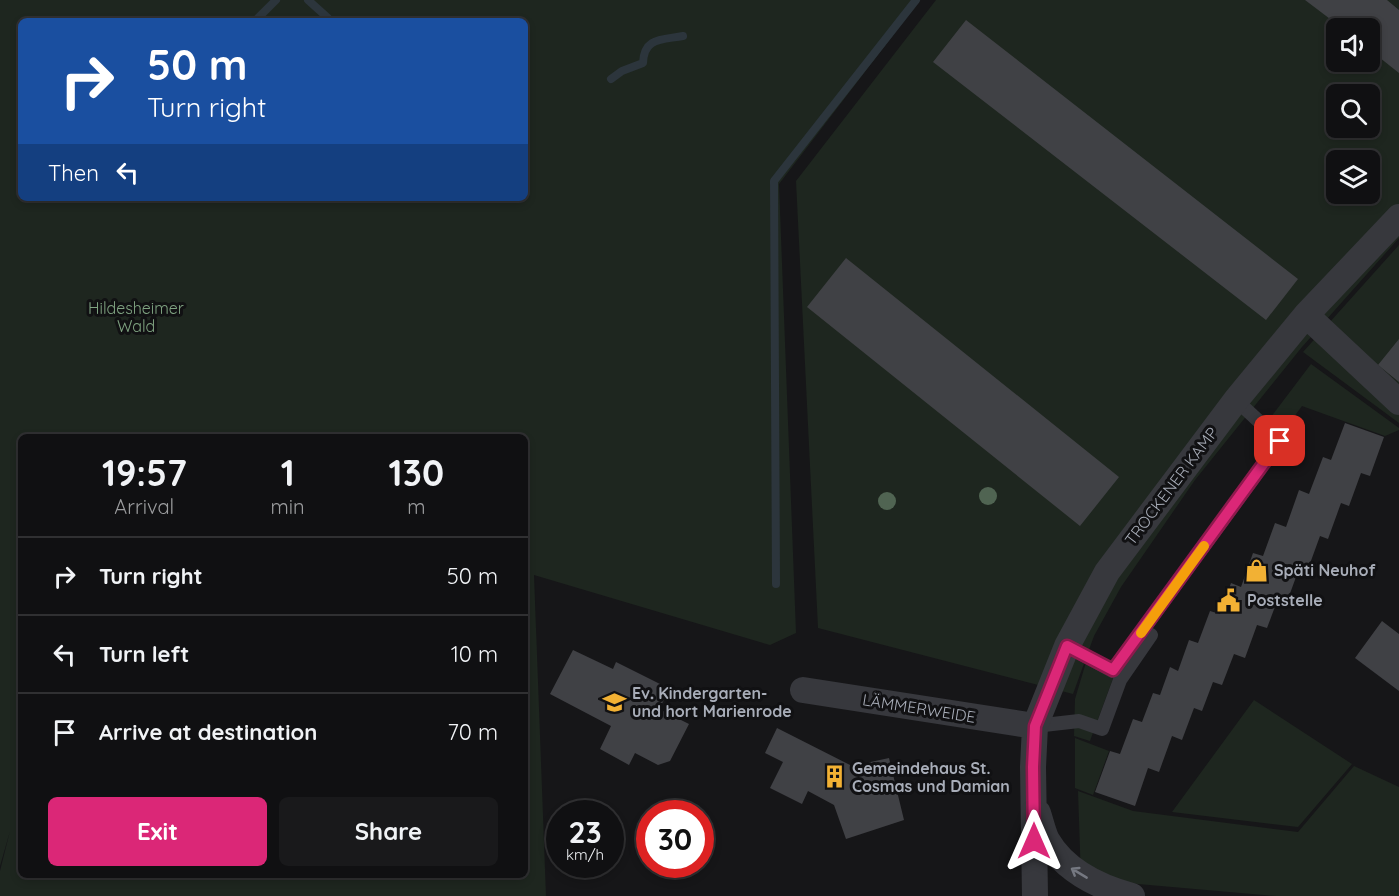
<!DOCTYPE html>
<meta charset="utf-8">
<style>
body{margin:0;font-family:Quicksand,sans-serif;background:#19191b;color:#f1f3f6;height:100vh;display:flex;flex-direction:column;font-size:22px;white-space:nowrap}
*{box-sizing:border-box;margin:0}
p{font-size:20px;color:#9c9d9f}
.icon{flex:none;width:33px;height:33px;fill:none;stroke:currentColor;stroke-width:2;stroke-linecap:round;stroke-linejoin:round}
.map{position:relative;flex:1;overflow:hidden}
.drawer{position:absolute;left:18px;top:434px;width:510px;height:444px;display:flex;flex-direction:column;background:#101012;border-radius:9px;box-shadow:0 3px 9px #0003,0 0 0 2px #303032}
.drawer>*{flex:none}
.banner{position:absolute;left:18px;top:18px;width:510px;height:183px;border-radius:9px;box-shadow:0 3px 9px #0003,0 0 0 2px #303032;background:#1a4fa0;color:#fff;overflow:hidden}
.tools{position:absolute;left:1326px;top:18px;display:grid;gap:12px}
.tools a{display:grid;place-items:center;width:54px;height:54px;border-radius:9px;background:#101012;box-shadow:0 3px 9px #0003,0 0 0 2px #303032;font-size:30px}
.speed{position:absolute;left:546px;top:800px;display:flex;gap:12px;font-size:30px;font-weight:700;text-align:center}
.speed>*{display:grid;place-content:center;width:78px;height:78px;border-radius:50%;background:#101012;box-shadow:0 3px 9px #0003,0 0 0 2px #303032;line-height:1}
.speed small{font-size:15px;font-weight:400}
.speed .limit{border:9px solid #d22;background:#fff;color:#111}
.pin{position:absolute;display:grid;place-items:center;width:51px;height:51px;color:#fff;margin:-26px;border-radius:12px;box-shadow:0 3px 9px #0006}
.me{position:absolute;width:66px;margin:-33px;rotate:0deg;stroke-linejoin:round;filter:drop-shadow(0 0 4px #0008)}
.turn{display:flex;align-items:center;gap:21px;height:126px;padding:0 30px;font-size:27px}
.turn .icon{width:78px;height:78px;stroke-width:2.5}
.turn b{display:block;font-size:42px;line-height:51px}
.then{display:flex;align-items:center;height:57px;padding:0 30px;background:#0003;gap:12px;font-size:22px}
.eta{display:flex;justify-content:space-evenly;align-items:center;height:102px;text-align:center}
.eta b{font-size:36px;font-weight:800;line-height:42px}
.action{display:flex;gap:12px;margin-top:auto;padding:12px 30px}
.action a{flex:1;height:69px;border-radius:9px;background:#db2777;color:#fff;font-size:24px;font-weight:800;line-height:69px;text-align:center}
.action a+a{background:#19191b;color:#f1f3f6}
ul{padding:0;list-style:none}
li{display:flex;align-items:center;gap:18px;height:78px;padding:0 30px;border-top:2px solid #303032}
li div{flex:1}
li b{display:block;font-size:22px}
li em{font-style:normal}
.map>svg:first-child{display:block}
</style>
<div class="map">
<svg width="1399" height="896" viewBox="0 0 1399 896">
<rect width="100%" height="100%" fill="#161618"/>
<path fill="#1e261f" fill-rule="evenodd" d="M0 0H920L779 184 796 633 770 645 534 575 546 896H0V871L10 831 0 866ZM21 21H525V198H21ZM21 436H525V874H21Z
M936 0H1399V238L1302 347 1195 480 1121 587 1094 636 1073 694 818 628 796 181ZM1336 28H1370V62H1336ZM1336 94H1370V128H1336ZM1336 160H1370V194H1336Z
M1399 245V423L1303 352Z
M1311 364 1399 428V430L1385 436 1302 406 1282 433 1268 421Z
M1087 659 1115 673 1090 741 1074 736 1075 699Z
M1254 700 1352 764 1298 827 1172 812Z
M1075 738 1109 751 1093 795 1075 788Z
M1354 766 1399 787V896H1276L1081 879 1078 791 1133 811 1298 832Z"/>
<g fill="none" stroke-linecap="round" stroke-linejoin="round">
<path stroke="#2c353c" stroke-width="8" d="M308 0 328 18
M255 21 276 0
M611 79 622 71 643 63C644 37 662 40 683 36
M776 584 774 181 916 0"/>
</g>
<path fill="#404145" d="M1305 0H1387L1399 10V73L1370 50V28H1342Z
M966 20 1298 279 1266 320 933 62Z
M846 258 1119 477 1080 526 807 307Z
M1399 339V382L1378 365Z
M1345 423 1384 437 1370 476 1361 473 1349 506 1341 503 1328 539 1320 536 1308 569 1300 566 1288 599 1279 596 1267 628 1257 625 1245 658 1234 654 1222 685 1213 682 1202 711 1194 708 1182 740 1172 736 1159 772 1148 768 1135 806 1095 792 1110 751 1120 754 1133 719 1142 722 1153 693 1160 695 1170 667 1178 671 1189 640 1198 643 1210 611 1220 614 1231 583 1241 587 1253 553 1263 556 1275 523 1286 527 1299 490 1309 494 1323 457 1331 460Z
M1382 621 1399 634V691L1355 658Z
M573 650 613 669 616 662 670 689 659 709 689 724 670 761 658 765 635 753 629 765 600 749 611 726 550 694Z
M777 728 852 766 889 758 904 820 846 839 834 805 808 791 802 804 770 788 783 762 765 753Z"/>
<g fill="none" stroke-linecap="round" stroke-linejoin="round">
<path stroke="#37383d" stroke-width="14" d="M1067 646 1113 671 1280 441 1236 400
M1035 726 1079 721 1102 729 1120 680 1151 635"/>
<path stroke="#37383d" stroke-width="26" d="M1306 315 1399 402
M803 690 1035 726
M1038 813C1041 822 1043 832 1047 840 1065 871 1099 887 1132 896
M1035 896 1033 767 1035 726 1067 646 1107 572 1236 400 1306 315 1399 217"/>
</g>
<g fill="#506452">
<circle cx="988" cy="496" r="9"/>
<circle cx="887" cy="501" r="9"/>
</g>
<defs><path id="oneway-shaft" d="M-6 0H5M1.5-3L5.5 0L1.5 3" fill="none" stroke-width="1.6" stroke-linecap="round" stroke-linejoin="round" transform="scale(1.5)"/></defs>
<use stroke="#757881" href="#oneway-shaft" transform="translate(1079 873) rotate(-149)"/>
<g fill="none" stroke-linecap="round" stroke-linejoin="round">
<defs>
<path id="route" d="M1034 841 1033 767 1035 726 1067 646 1113 670 1280 441"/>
</defs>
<use href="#route" stroke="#8e194d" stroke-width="15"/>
<use href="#route" stroke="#db2777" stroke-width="10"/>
<path stroke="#f59e0b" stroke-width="10" d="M1141 633 1204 546"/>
</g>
<defs>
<symbol id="shop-bare" viewBox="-9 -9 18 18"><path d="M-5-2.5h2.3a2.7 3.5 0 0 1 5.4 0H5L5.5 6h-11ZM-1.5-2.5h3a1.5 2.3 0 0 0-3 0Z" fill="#f2b134" stroke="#111113" stroke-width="2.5" paint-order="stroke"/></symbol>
<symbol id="civic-bare" viewBox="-9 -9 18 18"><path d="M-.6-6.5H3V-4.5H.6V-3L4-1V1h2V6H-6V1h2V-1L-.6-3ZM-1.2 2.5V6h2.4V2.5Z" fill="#f2b134" stroke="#111113" stroke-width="2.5" paint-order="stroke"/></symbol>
<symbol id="school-bare" viewBox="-9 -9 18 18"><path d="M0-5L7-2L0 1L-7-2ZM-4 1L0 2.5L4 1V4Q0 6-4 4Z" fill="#f2b134" stroke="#111113" stroke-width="2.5" paint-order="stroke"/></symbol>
<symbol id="building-bare" viewBox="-9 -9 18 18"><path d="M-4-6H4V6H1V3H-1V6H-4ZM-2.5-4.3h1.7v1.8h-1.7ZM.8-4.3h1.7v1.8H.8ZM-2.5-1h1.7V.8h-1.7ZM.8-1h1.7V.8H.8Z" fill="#f2b134" stroke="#111113" stroke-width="2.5" paint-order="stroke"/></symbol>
</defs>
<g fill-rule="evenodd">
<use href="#shop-bare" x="1240" y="554" width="33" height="33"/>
<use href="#civic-bare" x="1212" y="584" width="33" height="33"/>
<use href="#school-bare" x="598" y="686" width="33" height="33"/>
<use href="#building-bare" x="818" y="760" width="33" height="33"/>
</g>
<g text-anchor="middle" stroke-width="6" stroke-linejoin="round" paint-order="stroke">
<g font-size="16" fill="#7fa381" stroke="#111113">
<text x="136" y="314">Hildesheimer<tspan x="136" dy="18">Wald</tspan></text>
</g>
<g font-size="16" fill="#a8adb8" stroke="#111113">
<text transform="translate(1171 486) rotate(-53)" y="6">TROCKENER KAMP</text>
<text transform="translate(919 708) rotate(9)" y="6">LÄMMERWEIDE</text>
</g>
<g font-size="16" font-weight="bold" fill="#a8adb8" stroke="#111113" text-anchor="start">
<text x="1274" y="576">Späti Neuhof</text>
<text x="1247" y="606">Poststelle</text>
<text x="632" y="699">Ev. Kindergarten-<tspan x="632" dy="18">und hort Marienrode</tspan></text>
<text x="852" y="774">Gemeindehaus St.<tspan x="852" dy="18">Cosmas und Damian</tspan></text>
</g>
</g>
</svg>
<div class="tools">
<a><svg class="icon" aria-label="sound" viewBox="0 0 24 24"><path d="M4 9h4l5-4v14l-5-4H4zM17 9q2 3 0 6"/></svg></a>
<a><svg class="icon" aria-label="search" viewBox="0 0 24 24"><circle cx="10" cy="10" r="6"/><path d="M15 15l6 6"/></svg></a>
<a><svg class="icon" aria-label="layers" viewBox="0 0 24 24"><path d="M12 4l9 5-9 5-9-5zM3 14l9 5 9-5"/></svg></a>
</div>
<div class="speed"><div>23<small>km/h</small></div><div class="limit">30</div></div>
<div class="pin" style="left:1280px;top:441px;background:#d93025"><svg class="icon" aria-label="arrive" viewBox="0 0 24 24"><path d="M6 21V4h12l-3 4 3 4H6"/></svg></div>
<svg class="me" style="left:1034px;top:841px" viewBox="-20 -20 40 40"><path d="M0-17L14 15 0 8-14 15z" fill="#db2777" stroke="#fff" stroke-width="4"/></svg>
<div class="banner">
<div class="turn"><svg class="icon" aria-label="right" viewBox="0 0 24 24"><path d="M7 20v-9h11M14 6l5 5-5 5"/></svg><div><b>50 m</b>Turn right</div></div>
<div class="then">Then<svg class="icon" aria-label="left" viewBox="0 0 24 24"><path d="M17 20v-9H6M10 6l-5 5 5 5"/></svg></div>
</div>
<section class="drawer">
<div class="eta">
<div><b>19:57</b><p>Arrival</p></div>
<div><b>1</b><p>min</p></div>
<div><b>130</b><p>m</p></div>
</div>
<ul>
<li><svg class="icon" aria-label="right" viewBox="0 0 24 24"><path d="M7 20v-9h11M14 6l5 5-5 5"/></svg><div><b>Turn right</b></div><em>50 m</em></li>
<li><svg class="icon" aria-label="left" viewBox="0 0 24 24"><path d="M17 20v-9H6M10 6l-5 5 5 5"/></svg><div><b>Turn left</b></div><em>10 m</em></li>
<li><svg class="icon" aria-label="arrive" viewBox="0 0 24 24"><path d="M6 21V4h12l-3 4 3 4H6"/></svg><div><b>Arrive at destination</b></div><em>70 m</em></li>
</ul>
<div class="action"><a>Exit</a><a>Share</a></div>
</section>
</div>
